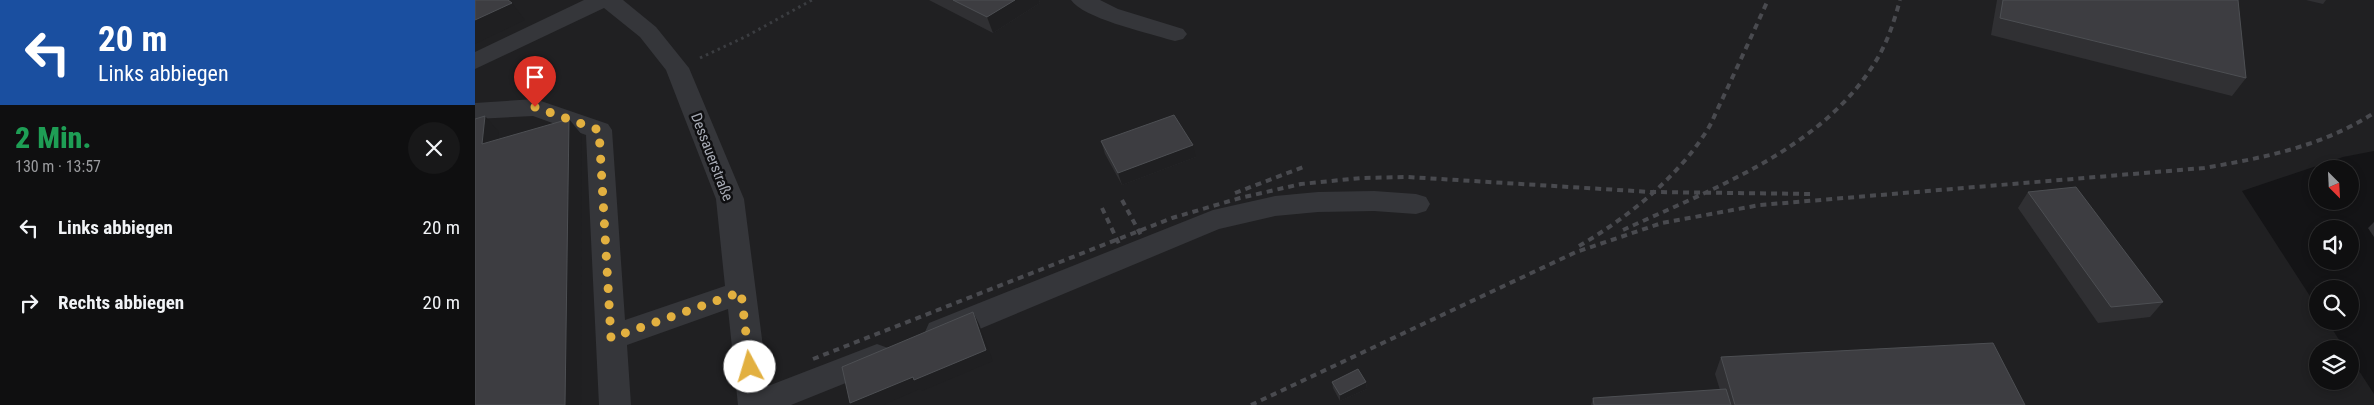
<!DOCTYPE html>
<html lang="de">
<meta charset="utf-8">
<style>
body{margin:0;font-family:"Roboto Condensed",sans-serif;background:#181819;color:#f1f3f6;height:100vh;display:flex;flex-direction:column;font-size:19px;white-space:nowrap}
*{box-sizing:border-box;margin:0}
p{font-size:16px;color:#9b9c9f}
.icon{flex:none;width:28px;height:28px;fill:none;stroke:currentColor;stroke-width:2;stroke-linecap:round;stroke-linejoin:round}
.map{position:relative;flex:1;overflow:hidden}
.drawer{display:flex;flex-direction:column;background:#0f0f10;width:475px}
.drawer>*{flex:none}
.hud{background:#1a4fa0;color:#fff;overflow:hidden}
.needle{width:32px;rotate:156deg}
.tools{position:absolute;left:1834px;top:160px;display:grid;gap:10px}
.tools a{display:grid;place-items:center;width:50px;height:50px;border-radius:50%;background:#0f0f10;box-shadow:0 2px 8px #0003,0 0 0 1px #2f2f30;font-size:25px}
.pin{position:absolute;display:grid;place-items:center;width:42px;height:42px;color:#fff;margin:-51px -21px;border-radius:50% 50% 50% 0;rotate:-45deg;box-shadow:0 0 5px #0007}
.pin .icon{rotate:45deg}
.me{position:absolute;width:55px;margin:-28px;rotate:354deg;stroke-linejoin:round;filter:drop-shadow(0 0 4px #0008)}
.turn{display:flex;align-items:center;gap:18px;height:105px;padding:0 15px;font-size:22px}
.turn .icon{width:65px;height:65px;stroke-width:2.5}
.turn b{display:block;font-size:35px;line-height:42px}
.round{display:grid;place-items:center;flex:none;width:52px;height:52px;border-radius:26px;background:#181819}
.summary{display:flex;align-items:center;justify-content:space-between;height:85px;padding:0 15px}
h1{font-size:30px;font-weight:800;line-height:38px;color:#1e9e55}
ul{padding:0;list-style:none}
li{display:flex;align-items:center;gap:15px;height:75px;padding:0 15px}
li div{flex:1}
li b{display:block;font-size:19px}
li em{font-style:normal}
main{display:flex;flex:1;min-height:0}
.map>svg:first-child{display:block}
</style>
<main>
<section class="drawer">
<div class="hud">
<div class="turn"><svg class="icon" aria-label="left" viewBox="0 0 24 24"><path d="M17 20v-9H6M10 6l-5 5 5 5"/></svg><div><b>20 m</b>Links abbiegen</div></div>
</div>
<div class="summary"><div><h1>2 Min.</h1><p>130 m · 13:57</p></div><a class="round"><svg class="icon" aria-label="close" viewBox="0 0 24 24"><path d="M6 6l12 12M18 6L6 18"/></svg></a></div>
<ul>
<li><svg class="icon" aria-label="left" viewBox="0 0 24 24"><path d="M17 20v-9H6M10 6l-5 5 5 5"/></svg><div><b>Links abbiegen</b></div><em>20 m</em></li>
<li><svg class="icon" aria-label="right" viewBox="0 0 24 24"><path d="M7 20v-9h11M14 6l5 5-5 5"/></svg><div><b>Rechts abbiegen</b></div><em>20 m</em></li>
</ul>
</section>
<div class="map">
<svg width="1899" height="405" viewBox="0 0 1899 405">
<rect width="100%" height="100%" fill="#141416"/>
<path fill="#202022" d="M0 0H1899V151L1868 157 1767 191 1842 307V321H1852L1870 349H1842V381H1875V357L1899 394V405H0Z"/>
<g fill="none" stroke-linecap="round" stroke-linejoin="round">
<path stroke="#3b3d41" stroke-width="3" stroke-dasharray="2.5 4" stroke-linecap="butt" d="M225 58 270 37 337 0"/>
<path fill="#35363a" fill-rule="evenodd" d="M109 0H148L181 27 214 68 269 199 293 386 402 344 413 348 418 357 413 366 316 405H263L253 309 152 345 156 405H124L111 135 58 116 0 119V103L60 99 133 124 137 130 150 320 250 286 241 199 191 70 165 37 129 8 0 69V52Z
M596 0H625L643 9 708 29 712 34 708 39 700 41 692 39C670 32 608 18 596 0Z
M899 191 941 194 951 197 955 204 951 211 941 214 899 211 843 212 800 216 744 229 476 341 465 345 454 341 450 332 454 323 738 210 800 196 843 192Z"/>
<path stroke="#494a4f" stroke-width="4" stroke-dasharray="6 5" stroke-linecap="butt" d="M760 193 831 166
M647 200 667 237
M627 208 645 246
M1148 230C1237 189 1345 150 1399 64 1412 44 1419 22 1425 0
M1104 246C1152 218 1201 179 1231 132 1237 123 1240 114 1245 104 1261 70 1277 35 1293 0
M338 359 697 218 765 198 826 184 886 178 933 177 1176 192 1339 194
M776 405 1101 252 1187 223 1285 205 1729 168C1788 158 1848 146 1899 113"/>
</g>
<path fill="#303033" d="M454 0H564L565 3 518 33Z
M1522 0H1763L1771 78 1757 96 1516 35Z
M1831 0H1851L1848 4Z
M626 141 721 157 647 185 630 154Z
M1553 192 1688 302 1675 317 1623 323 1543 208Z
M1899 222V237L1893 228Z
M1246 357 1550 405H1116L1118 398 1245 390 1240 374Z
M857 382H891L892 389 865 401 858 388Z"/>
<path fill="#1f1f21" d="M540 0H564L565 3 518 33 512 17Z
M37 3 50 20 0 44V20Z
M10 116 24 132 22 160 7 144Z
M94 119 107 135 106 405H90Z
M718 145 721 157 647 185 643 173Z
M498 312 504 324 518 361 447 391 445 389 408 405H377L375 403Z
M891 382 892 389 865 401V395Z"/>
<path fill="#3d3d41" stroke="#4d4f53" d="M0 0H33L37 3 0 20Z
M478 0H540L512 17Z
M1528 0H1763L1771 78 1525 18Z
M699 115 718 145 643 173 626 141Z
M10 116 7 144 94 119 90 405H0V119Z
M1601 187 1688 302 1636 307 1553 192Z
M498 312 511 350 439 380 438 377 375 403 367 367Z
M1518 343 1550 405H1260L1246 357Z
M883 369 891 382 865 395 857 382Z
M1251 389 1256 405H1119L1118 398Z"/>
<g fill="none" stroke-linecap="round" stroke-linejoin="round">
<path stroke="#e2b040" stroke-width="9" stroke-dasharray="0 16.2" d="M60 107 124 130 136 338 266 292 275 367"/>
</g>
<g text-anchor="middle" stroke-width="5" stroke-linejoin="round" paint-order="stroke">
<g font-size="15" fill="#a7abb5" stroke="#0f0f11">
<text transform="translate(237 157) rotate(69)" y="5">Dessauerstraße</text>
</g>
</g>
</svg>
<div class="tools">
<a><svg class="needle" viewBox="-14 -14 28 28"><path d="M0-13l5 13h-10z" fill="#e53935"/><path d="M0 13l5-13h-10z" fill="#9b9c9f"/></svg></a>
<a><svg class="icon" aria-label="sound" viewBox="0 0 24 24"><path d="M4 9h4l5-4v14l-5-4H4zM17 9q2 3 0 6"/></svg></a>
<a><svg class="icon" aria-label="search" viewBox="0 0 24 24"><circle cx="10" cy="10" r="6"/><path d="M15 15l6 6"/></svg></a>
<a><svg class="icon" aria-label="layers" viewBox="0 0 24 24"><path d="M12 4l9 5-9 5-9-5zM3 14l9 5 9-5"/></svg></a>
</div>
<div class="pin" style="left:60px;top:107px;background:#d93025"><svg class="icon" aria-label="arrive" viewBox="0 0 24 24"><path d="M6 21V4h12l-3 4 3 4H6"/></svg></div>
<svg class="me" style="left:275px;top:367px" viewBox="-20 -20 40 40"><circle r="19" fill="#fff"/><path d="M0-13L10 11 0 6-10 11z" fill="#e2b040"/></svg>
</div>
</main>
